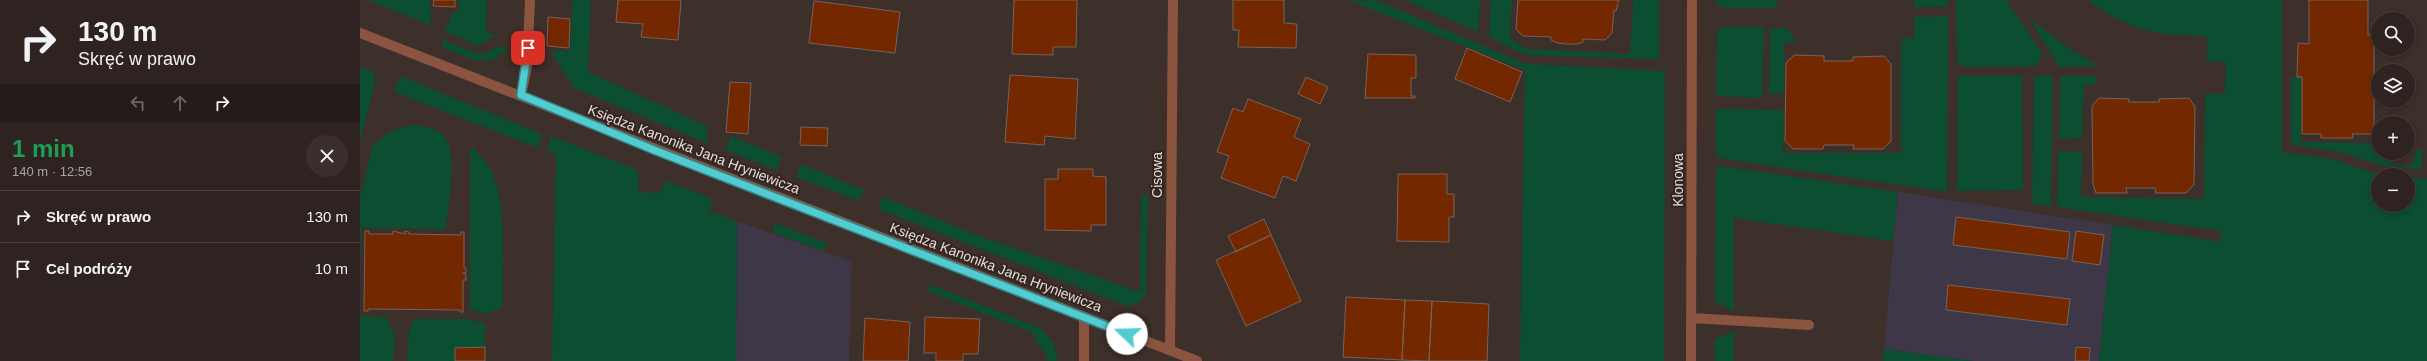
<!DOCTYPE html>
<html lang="pl">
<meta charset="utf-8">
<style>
body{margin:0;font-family:Helvetica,sans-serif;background:#3a2f2d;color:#f1f3f6;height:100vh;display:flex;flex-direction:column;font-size:15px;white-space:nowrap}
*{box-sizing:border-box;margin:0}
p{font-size:13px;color:#a7a4a5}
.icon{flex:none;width:22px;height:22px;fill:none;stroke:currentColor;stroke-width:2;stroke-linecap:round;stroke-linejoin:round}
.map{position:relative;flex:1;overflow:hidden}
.details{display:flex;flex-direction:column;background:#2e2320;width:360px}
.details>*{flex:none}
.hud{background:#2e2320;color:#f1f3f6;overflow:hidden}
.tools{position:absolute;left:2011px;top:12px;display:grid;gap:8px}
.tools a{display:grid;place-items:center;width:44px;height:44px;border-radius:50%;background:#2e2320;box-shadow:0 2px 6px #0003,0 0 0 1px #49403e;font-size:20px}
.pin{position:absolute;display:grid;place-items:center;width:34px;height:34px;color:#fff;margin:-17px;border-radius:8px;box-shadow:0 2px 6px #0006}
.me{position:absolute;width:44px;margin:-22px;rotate:291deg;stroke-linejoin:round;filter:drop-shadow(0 0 3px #0008)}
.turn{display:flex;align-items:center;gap:14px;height:84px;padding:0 12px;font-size:18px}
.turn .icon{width:52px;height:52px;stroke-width:2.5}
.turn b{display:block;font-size:28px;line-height:34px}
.lanes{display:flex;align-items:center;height:38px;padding:0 12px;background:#0003;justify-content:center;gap:20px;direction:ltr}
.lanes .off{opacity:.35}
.round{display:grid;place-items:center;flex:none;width:42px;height:42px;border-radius:21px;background:#3a2f2d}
.headline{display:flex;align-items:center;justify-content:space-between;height:68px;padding:0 12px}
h1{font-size:24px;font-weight:600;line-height:30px;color:#1e9e55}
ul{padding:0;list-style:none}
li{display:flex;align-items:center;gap:12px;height:52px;padding:0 12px;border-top:1px solid #49403e}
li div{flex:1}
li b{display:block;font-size:15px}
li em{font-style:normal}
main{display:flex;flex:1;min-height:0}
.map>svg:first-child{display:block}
</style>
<main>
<section class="details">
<div class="hud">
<div class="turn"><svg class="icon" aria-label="right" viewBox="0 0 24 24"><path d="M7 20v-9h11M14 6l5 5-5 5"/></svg><div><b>130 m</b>Skręć w prawo</div></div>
<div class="lanes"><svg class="icon off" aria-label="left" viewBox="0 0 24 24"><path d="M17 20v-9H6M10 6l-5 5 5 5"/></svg><svg class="icon off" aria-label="ahead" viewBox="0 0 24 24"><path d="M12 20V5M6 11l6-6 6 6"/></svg><svg class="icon" aria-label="right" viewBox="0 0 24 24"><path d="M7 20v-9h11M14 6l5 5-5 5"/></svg></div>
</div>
<div class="headline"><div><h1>1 min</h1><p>140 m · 12:56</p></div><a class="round"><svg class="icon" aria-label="close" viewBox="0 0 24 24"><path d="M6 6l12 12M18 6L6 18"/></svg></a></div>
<ul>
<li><svg class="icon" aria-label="right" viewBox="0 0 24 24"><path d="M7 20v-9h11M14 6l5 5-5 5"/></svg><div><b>Skręć w prawo</b></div><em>130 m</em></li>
<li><svg class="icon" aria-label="arrive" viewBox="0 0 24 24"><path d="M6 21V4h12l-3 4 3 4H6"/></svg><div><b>Cel podróży</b></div><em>10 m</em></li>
</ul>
</section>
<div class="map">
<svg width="2067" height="361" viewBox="0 0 2067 361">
<rect width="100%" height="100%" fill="#3d2f2a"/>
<path fill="#3d3748" d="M1538 192 1753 225 1739 361H1613L1524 349Z
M377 221 492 262 489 361H376Z"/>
<path fill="#0b4e31" d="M8 0H70V13H73L69 25Z
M99 0H127L126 33 136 34 118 46 85 31 93 12H98Z
M213 0H231L228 72 347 126V143L214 88 192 54 194 50 210 51Z
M1015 0 1166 64 1305 71 1304 361H1160L1165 70 990 1Z
M1045 0H1120L1118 32Z
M1131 0H1152L1150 38 1166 49 1270 54 1273 0H1299V59L1166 55 1129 37Z
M1357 0H1416L1418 4 1415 8H1365L1357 4Z
M1554 0H1588V6L1554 7Z
M1596 0H1646L1683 54 1676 66 1605 67 1597 62Z
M1728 0H1922V152L1976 160 2012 173 2034 175H2018V205H2048V177L2067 179V361H1739L1753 225 1860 242 1861 231 1697 207 1698 151 1722 152 1721 197 1844 199 1845 94H1865L1866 62 1847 61V36C1792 34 1773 33 1728 0Z
M1588 16 1587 192 1358 158 1356 155V111L1359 109 1424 110 1423 153H1541V38H1554V17Z
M1670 19 1707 47 1735 64 1736 66 1699 67Z
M1363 27H1404L1402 98 1359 96 1356 93 1357 31Z
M1410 28H1425L1434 36V43H1424V93L1409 94Z
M82 40 122 55 139 46 147 49C126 72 107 56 82 47Z
M2 67 14 72 15 84 0 142V70Z
M40 76 182 134 178 148 34 92Z
M1598 76H1662L1663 190 1597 191Z
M1674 76H1693L1691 206 1672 204Z
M1700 76H1736L1735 85H1724L1722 138 1699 139Z
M1931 77H1941V142L2018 143V153H2033L2032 164 2052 166 2057 150H2063L2062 166 2059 170 2016 164 1981 152 1934 145 1931 143Z
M50 125C61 126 77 127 85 137 98 152 88 208 86 229L2 228 0 264V199L13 145 30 132Z
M191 136 278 170 279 192 301 193 305 181 353 199 349 211 377 221 376 361H192L196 154 187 151Z
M371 136 422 157 417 170 365 150Z
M113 147C118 154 126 161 130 169 148 200 142 270 143 307L126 314 110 309V151Z
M441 164 504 190 499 201 436 177Z
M1360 166 1538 192 1533 241 1374 218V312L1355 301 1356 169Z
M781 195H788L786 293 779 303 767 306 518 209 523 197 622 237 780 292Z
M415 223 467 243 463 251 412 232Z
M572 285 682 329 694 343 697 361H689L671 332 567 291Z
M0 316 26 317 35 336 33 361H0Z
M55 319H108L125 323V347L95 348V361H47L49 330Z
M1374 331V361H1355V339Z
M1524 349 1613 361H1523Z"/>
<path fill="#742800" stroke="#74645d" d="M74 0H95V7L73 6Z
M258 0H321L318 40 281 37 283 24 256 22Z
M654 0H717L716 47H693V55L652 54Z
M873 0H924V23L937 24 936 48 878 47 879 30H873Z
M1158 0H1259L1256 11 1254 10 1252 33 1245 40 1223 39V42L1217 44H1207L1198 43 1191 40V37L1163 36 1156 29Z
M1949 0H2008V35L2014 34V134H1992L1993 138H1961V134H1942V77H1937L1938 43 1949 44Z
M454 1 540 12 535 53 449 43Z
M188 17 210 19 209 48 187 46Z
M1107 48 1162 72 1150 102 1095 79Z
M1008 54 1056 55V78H1051V96H1055V98H1005Z
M1434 55 1464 56V61H1493V57L1524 56 1531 64V141L1523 149H1493L1494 145H1464L1463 149H1433L1425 141 1426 63Z
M650 75 718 79 715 139 685 136 684 145 645 142Z
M946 77 968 87 960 104 938 94Z
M370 82 391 83 388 134 366 132Z
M1739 98 1769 99V102H1799V99L1829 98 1835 107 1834 185 1826 193H1796L1795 188H1766L1767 193H1736L1733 184 1732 106Z
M888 99 941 119 934 137 950 144 936 181 923 176 915 198 861 178 869 156 857 152 873 108 883 112Z
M441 127 468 128 467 146 440 145Z
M698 169H733V176L746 177V225H731V231L685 230V179H698Z
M1038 174H1087V194H1094V217H1089V242L1037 241Z
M1596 217 1710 232 1707 259 1593 245Z
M904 219 911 235 876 252 868 236Z
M5 231H9V234H33V231L45 234V231L49 232V234L101 235V232H104V268H106V273H103L106 275V280H103V312H100V310L8 309V311H4Z
M1716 231 1744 235 1740 265 1712 261Z
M911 235 941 301 886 326 856 260Z
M1588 285 1710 299 1707 325 1586 310Z
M986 297 1045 300 1042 360 983 357Z
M1045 300 1072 301 1069 361 1042 360Z
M1072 301 1129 304 1127 361H1069Z
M565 317 620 319 618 354H603V361H576V353H564Z
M505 318 550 322 548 361H503Z
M125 347V361H95V348Z
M1716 347 1730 348 1729 361H1715Z"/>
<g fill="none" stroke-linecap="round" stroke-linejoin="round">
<path stroke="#8b5441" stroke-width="10" d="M0 33 837 361
M161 95 167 67 170 0
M724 317V361
M1331 318 1449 325
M810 350 813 0
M1331 361 1332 0"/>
</g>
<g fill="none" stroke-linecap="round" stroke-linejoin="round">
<defs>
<path id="route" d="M168 48 161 95 294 150 767 334"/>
</defs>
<use href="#route" stroke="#358588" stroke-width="10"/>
<use href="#route" stroke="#51ccd1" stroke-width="7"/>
</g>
<g text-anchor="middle" stroke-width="4" stroke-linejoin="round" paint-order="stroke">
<g font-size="14" fill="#e6dcd9" stroke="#332520">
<text transform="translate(334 149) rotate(21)" y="5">Księdza Kanonika Jana Hryniewicza</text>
<text transform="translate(797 175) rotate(-90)" y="5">Cisowa</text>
<text transform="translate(1318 180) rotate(-90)" y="5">Klonowa</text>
<text transform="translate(636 267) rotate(21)" y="5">Księdza Kanonika Jana Hryniewicza</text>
</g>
</g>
</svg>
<div class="tools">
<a><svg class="icon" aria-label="search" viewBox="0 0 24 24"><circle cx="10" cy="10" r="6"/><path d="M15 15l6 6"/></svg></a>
<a><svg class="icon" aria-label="layers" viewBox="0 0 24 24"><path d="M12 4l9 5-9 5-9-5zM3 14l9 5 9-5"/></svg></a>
<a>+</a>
<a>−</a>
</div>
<div class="pin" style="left:168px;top:48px;background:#d93025"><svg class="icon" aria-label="arrive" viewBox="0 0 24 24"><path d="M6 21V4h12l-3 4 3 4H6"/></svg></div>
<svg class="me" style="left:767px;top:334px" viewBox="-20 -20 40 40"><circle r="19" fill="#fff"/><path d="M0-13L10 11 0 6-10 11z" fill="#51ccd1"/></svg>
</div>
</main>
